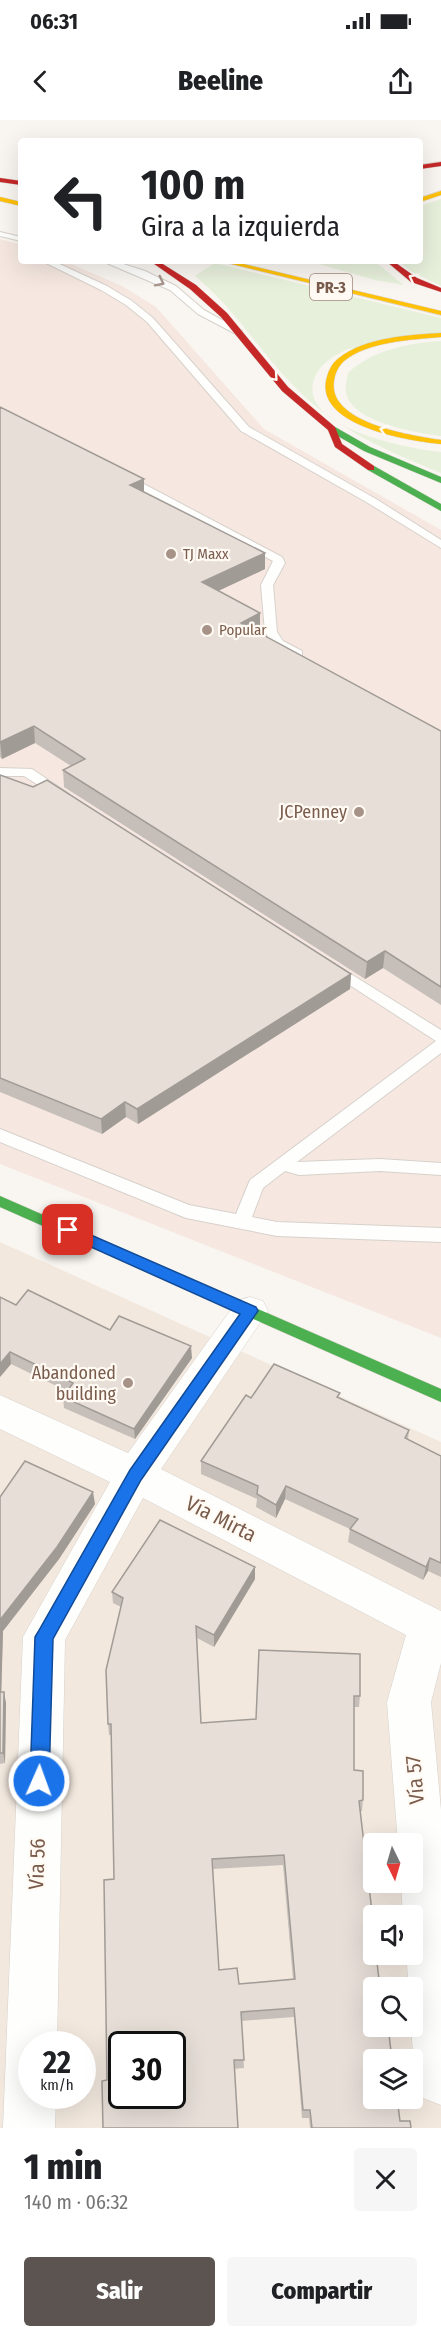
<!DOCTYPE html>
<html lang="es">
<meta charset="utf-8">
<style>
body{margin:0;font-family:"Fira Sans Condensed",sans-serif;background:#f6f6f6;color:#202124;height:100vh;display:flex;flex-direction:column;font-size:22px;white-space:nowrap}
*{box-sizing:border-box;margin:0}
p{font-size:20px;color:#757577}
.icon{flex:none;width:33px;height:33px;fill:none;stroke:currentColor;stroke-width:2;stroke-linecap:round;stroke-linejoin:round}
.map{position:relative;height:2008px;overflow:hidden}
.details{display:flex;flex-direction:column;background:#fff;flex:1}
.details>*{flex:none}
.banner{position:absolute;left:18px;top:18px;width:405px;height:126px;border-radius:6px;box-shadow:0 6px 24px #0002;background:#fff;color:#202124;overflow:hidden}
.needle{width:39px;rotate:175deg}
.buttons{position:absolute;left:363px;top:1713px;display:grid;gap:12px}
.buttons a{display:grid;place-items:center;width:60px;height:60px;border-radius:6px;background:#fff;box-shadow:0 6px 24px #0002;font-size:30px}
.speed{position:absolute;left:18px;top:1911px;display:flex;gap:12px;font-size:30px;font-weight:700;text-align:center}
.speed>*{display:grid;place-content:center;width:78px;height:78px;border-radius:50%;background:#fff;box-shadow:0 6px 24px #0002;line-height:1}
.speed small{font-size:15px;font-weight:400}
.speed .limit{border:3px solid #111;border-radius:9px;background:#fff;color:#111}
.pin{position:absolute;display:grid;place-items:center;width:51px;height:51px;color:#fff;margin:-26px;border-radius:12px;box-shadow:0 3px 9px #0006}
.me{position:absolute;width:66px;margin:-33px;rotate:2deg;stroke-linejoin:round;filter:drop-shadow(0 0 4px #0008)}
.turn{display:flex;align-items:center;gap:21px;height:126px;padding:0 24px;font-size:27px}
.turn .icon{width:78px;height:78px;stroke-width:2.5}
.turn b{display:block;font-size:42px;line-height:51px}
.round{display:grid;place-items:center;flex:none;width:63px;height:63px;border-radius:6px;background:#f6f6f6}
.headline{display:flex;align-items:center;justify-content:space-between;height:102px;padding:0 24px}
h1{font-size:36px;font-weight:800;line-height:45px}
.cta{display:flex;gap:12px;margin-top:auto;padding:12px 24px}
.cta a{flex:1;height:69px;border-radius:6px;background:#5c5450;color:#fff;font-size:24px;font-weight:800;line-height:69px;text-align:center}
.cta a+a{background:#f6f6f6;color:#202124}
.status{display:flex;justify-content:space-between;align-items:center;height:42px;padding:0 30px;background:#fff;direction:ltr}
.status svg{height:16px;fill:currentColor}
header{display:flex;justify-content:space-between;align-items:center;height:78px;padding:0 24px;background:#fff;font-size:27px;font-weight:800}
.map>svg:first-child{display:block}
</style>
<div class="status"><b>06:31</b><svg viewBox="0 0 49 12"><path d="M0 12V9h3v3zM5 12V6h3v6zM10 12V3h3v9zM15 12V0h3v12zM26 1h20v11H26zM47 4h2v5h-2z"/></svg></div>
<header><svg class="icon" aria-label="back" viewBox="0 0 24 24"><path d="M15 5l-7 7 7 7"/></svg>Beeline<svg class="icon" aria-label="share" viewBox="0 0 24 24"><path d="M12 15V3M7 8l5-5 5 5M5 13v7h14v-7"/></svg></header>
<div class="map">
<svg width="441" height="2008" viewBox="0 0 441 2008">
<rect width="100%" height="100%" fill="#f9f5f0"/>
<path fill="#f2e8de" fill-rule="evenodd" d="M0 1122 441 1322V2008H0ZM374 1724H412V1762H374ZM374 1796H412V1834H374ZM374 1868H412V1906H374ZM32 1924H82V1976H32ZM122 1924H172V1976H122ZM374 1940H412V1978H374Z"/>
<path fill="#f6e8e1" d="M0 119 21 125V141H64L122 166 156 187 264 309 441 410V1218L0 1044Z"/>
<path fill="#e7f0db" d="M441 79V166L410 151 399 141H420V86Z
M308 141H374L404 165 375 160Z
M215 143 441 198V213L348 229C333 236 317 245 313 263 303 309 410 329 441 332V353C385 330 331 307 289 261 256 226 233 187 195 156Z
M441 221V316C417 313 350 302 346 272 345 266 347 258 348 253 373 230 408 223 441 221Z"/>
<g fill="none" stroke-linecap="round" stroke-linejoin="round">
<defs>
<path id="lane" d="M0 112 21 117V121L0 116Z
M42 141H53L107 166 132 181 153 198 249 307 376 379 441 420V428L368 383 241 311 147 202 126 185 101 170Z
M102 141H114L145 151 176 166 204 190 242 211 234 213 198 194 170 170Z
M125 354 282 437 285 443 273 465 277 512 283 521 302 531V537H294L275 527 265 512 261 465 273 441 121 359V355Z
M0 648 32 649 69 674 67 677H57L24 656H0Z
M333 843 441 910V933L297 1042 380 1039 441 1043V1055L380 1051 299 1055 285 1051 263 1068 252 1097 277 1102 441 1108V1122L277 1116 186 1098 0 1022V1009L189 1085 236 1094 250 1060 436 921 328 851 325 848Z"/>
<path id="street" d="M250 1177 263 1181 268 1191 161 1349 441 1491V1543L431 1582 441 1690V1985L423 1978C409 1943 412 1904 412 1868H409L406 1834H412V1796H403L401 1762H412V1724H398L387 1582 406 1515 143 1378 65 1520 57 1924H32V1976H56L55 2008H3L23 1517 110 1362 0 1309V1275L128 1333 237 1181Z"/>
<path id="fast" d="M329 307H335L370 327 441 357V363L364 331 329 311Z
M368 346H374L441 384V391L368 350Z
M0 1076 441 1269V1282L0 1087Z"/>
<path id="slow" d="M441 71V75L420 82V78Z
M0 77 21 82V86L0 81Z
M219 141H231L441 191V195Z
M441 213V217C410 220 369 221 344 241 338 247 335 253 334 261 327 303 413 316 441 320V324C411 321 318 307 326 261 328 252 331 244 339 238 366 217 409 215 441 213Z"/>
<path id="jam" d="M441 42V46L420 49V45Z
M0 58 21 61V65L0 62Z
M150 141H158L196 165 227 193 288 267 335 307 342 324 374 346V350H368L335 327 328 310 282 271 221 197 190 169Z
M386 141H393L417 158 441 168V172L411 162Z"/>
</defs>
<use href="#lane" stroke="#d7d1cb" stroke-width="2"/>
<use href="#street" stroke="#d7d1cb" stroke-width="1"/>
<use href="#fast" stroke="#d9d2cb" stroke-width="1"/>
<use href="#slow" stroke="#d9d2cb" stroke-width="1"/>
<use href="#jam" stroke="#d9d2cb" stroke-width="1"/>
<use href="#lane" fill="#fefefd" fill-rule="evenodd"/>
<use href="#street" fill="#fefefd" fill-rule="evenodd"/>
<use href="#fast" fill="#4caf50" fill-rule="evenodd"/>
<use href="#slow" fill="#ffc107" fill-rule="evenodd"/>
<use href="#jam" fill="#c62828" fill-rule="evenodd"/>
</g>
<path fill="#c6bfb9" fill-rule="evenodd" d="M0 287 144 372 265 449 218 471 260 493V509L256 511 441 611V885L383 848 365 859 64 667 63 650 71 646 35 623 2 639 0 637Z
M0 655 351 854 350 869 138 1004 126 997 102 1014 0 972Z
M16 1185 110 1210 192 1238 135 1319 64 1288 63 1277 67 1271 11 1244 0 1257Z
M251 1278H339L409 1310 408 1320 441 1336V1457L428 1451 423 1460 348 1422 350 1409 285 1379 276 1398 256 1387 257 1379 201 1354V1341Z
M0 1377 95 1384 59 1439 3 1511 1 1572 6 1583 5 1643 0 1644Z
M255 1459 214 1527 197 1518 201 1603 256 1599 259 1530 360 1576 359 1587H354V1650L363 1680 362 1691H360L374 1868 400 2001 411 2008H310L309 1998H302L294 1897 241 1901 244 1948 107 1960 114 1759 112 1615H109L108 1604 121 1487 113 1483 112 1472ZM283 1745 293 1859 239 1864 219 1850 213 1749Z"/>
<path fill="#a19b96" d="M144 359V374L130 365Z
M265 433V449L203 478 202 462Z
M260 493V509L240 518 241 503Z
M34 606 35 623 2 639 0 622Z
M385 831 383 848 365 859 367 842Z
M351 854 350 869 138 1004 137 989Z
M125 982 126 997 102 1014 101 999Z
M191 1226 192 1238 135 1319 134 1309Z
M10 1232 11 1244 0 1257V1244Z
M286 1366 285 1379 276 1398V1385Z
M93 1372 95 1384 59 1439 3 1511 1 1583 0 1579V1500Z
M430 1438 428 1451 423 1460 426 1447Z
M255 1447V1459L214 1527V1515Z
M4 1572 6 1583 5 1643 3 1633Z"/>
<path fill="#e6ded7" stroke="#a19b96" stroke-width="1.5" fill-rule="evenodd" d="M0 287 144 359 130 365 265 433 202 462 260 493 241 503 441 611V867L385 831 367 842 63 650 85 639 34 606 0 622Z
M0 655 33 667 47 660 351 854 137 989 125 982 101 999 0 958Z
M28 1170 110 1210 119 1196 191 1226 134 1309 63 1277 73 1263 10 1232 0 1244V1177L16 1185Z
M274 1244 340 1273 337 1277 409 1310 405 1318 441 1336V1443L430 1438 426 1447 350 1409 358 1399 286 1366 276 1385 257 1374 258 1366 201 1341 246 1275 251 1278Z
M25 1341 93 1372 57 1427 0 1500V1516V1377Z
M160 1400 255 1447 214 1515 196 1506 201 1603 256 1599 259 1530 360 1534V1576H354V1650L363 1651V1680L359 1681 374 1809V1834H376L380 1868H374V1906H388L392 1940H374V1978H397L400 2001H410L411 2008H312L310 1990H303L294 1888 241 1892 244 1940H234L238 2008H103L102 1961 107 1960 104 1760 114 1759 111 1604H108L106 1550 123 1478 112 1472ZM284 1735 295 1859 239 1864 237 1848 219 1850 212 1739ZM122 1924H172V1976H122Z
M0 1572H4L3 1633H0Z"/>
<defs><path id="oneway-chevron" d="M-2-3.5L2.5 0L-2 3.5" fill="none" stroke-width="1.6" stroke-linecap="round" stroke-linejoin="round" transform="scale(1.5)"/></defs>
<g stroke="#fffaf3">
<use href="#oneway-chevron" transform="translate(413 158) rotate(-153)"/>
<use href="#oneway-chevron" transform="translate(274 257) rotate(49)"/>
<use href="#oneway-chevron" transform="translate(384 310) rotate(-163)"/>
</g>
<use stroke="#a8958b" href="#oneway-chevron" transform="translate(160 162) rotate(27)"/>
<path fill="#1a73e8" stroke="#114b97" stroke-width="1.5" d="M68 1105 256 1187 258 1191 141 1360 53 1519 49 1661 46 1668 39 1670 33 1668 30 1661 35 1517 38 1512 130 1350 240 1194 62 1114 60 1110 62 1107Z"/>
<g fill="#a69286" stroke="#fffaf3" stroke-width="2">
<circle cx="171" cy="434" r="6"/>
<circle cx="207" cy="510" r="6"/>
<circle cx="359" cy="692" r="6"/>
<circle cx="128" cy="1263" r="6"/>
</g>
<g text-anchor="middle" stroke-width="4.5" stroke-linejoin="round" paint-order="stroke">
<g font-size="15" fill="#7a5c4d" stroke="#fffaf3" text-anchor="start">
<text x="183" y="439">TJ Maxx</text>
<text x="219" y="515">Popular</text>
</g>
<rect fill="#fffaf3" stroke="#a28b7f" stroke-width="1.5" x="310" y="154" width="42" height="26" rx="4.5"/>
<g font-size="16" font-weight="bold" fill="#7a5c4d">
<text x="331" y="173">PR-3</text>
</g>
<g font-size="18" fill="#7a5c4d" stroke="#fffaf3" text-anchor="end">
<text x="347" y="698">JCPenney</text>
<text x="116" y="1259">Abandoned<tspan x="116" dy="21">building</tspan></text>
</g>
<g font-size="21" fill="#7a5c4d" stroke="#fffaf3">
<text transform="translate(221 1399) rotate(27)" y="7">Vía Mirta</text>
<text transform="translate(415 1660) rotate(-95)" y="7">Vía 57</text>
<text transform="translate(37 1744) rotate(-88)" y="7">Vía 56</text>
</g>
</g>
</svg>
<div class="buttons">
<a><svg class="needle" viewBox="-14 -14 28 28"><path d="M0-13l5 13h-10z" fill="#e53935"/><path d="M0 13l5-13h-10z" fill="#757577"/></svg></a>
<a><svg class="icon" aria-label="sound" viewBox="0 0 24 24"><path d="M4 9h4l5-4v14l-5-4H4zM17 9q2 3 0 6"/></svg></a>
<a><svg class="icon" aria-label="search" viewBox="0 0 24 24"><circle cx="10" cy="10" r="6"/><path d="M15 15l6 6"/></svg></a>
<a><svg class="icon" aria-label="layers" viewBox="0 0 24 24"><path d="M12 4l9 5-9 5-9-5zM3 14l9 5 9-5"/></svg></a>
</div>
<div class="speed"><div>22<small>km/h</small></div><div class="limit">30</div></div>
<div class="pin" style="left:68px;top:1110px;background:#d93025"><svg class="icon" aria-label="arrive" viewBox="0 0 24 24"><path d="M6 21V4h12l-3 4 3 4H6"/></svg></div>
<svg class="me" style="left:39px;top:1661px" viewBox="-20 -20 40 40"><circle r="17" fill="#1a73e8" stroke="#fff" stroke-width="3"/><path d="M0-11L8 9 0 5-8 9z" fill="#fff"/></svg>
<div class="banner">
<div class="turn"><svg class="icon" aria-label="left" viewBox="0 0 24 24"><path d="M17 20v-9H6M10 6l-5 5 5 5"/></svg><div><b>100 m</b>Gira a la izquierda</div></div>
</div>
</div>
<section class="details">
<div class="headline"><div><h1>1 min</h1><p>140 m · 06:32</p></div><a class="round"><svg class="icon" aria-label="close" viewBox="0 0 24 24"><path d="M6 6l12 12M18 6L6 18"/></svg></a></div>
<div class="cta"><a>Salir</a><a>Compartir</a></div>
</section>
